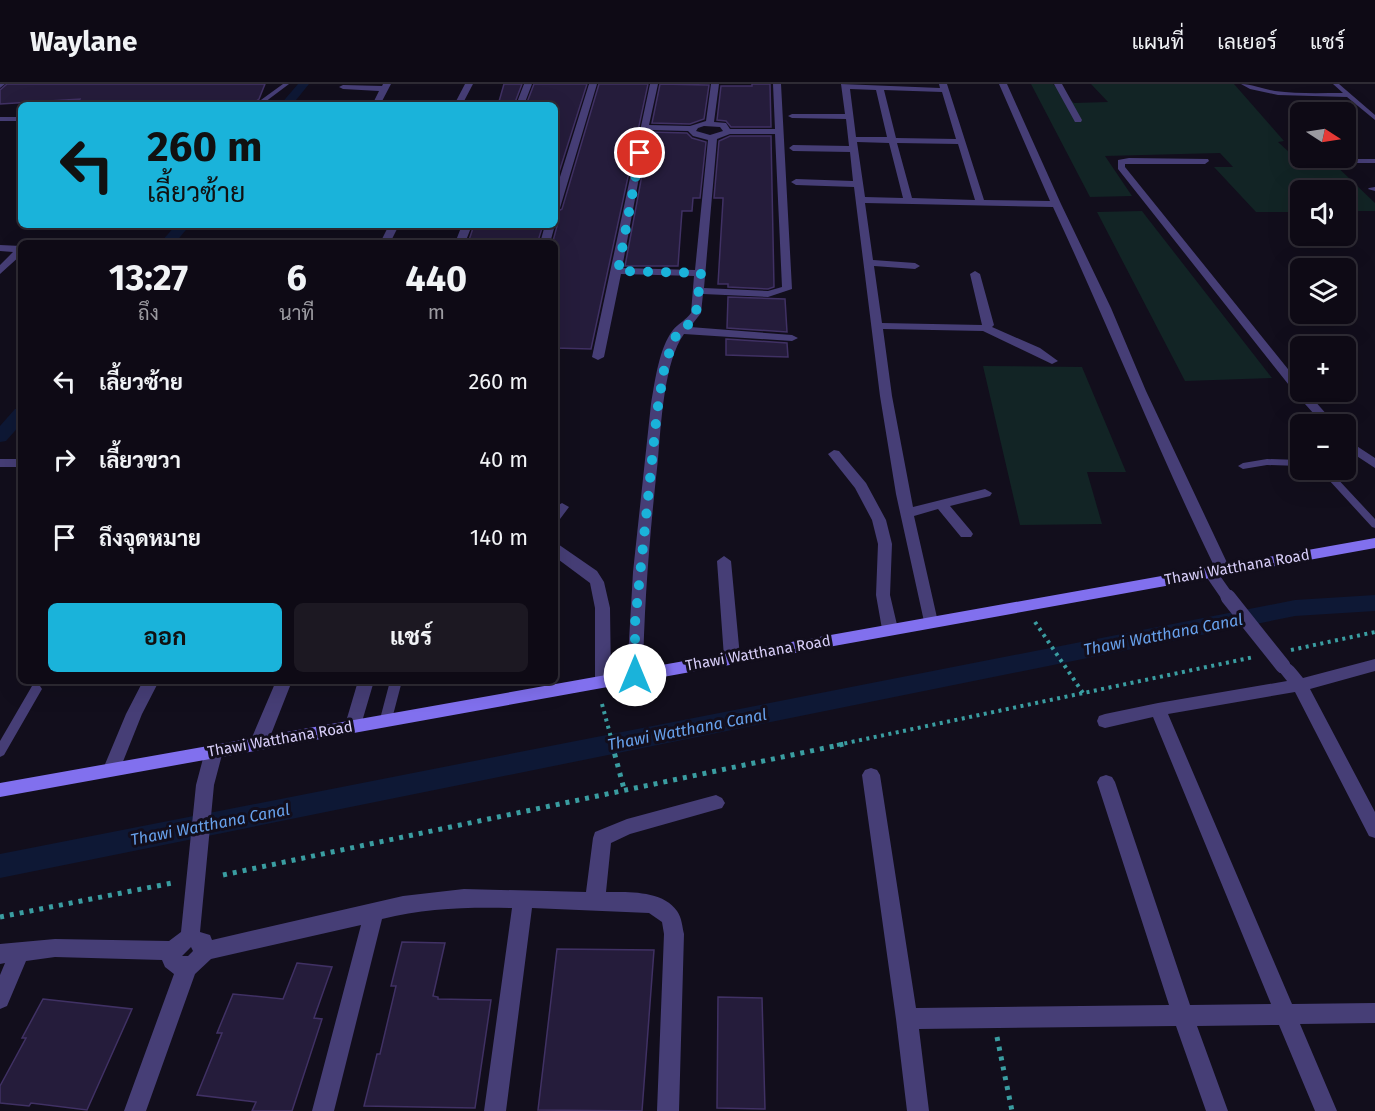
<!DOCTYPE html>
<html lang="th">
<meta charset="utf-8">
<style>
body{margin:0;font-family:"Fira Sans",Sarabun,sans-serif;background:#1c1822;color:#f1f3f6;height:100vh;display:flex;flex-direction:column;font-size:22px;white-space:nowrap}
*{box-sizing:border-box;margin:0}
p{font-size:20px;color:#9b9aa0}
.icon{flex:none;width:33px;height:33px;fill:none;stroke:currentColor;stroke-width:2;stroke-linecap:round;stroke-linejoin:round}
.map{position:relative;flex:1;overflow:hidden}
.sheet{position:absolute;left:18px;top:156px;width:540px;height:444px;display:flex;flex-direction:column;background:#0e0a15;border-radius:9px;box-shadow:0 6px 24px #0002,0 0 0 2px #2e2b34}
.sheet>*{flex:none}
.banner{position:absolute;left:18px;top:18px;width:540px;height:126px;border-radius:9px;box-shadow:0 6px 24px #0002,0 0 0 2px #2e2b34;background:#1ab3da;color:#111;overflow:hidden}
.needle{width:39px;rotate:102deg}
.buttons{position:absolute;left:1290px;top:18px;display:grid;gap:12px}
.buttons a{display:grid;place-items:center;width:66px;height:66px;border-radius:9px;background:#0e0a15;box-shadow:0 6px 24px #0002,0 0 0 2px #2e2b34;font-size:30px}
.pin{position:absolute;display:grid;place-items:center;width:51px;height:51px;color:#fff;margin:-26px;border:3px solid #fff;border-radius:50%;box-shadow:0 2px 6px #0007}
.me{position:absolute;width:66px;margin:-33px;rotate:0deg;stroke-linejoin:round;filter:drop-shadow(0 0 4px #0008)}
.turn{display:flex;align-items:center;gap:21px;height:126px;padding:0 30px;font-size:27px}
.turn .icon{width:78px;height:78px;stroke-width:2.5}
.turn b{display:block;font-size:42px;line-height:51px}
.eta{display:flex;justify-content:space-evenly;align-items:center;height:102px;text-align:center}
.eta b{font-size:36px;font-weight:700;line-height:42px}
.primary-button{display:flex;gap:12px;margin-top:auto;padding:12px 30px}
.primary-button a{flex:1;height:69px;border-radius:9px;background:#1ab3da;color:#111;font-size:24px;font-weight:700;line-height:69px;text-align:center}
.primary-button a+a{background:#1c1822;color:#f1f3f6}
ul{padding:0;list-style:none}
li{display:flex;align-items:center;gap:18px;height:78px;padding:0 30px}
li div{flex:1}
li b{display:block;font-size:22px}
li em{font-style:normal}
header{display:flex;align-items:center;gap:36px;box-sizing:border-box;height:84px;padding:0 30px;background:#0e0a15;border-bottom:2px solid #2e2b34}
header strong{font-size:28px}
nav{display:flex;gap:33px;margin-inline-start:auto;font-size:21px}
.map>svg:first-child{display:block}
</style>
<header>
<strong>Waylane</strong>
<nav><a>แผนที่</a><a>เลเยอร์</a><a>แชร์</a></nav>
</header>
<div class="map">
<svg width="1375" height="1027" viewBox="0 0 1375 1027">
<rect width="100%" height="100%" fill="#120e1c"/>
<path fill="#122425" d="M1031 0H1053L1074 19 1108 18 1091 0H1234L1284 57 1278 58 1289 68H1300V74H1328L1375 119V127H1346V106H1300V128H1256L1214 83H1233L1220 69 1105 72 1132 112 1090 113Z
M1142 127 1145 131 1272 294 1185 297 1097 128Z
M983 282 1082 283 1126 388H1087L1102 440 1020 441Z"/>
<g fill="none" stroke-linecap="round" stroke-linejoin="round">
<path fill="#0e1835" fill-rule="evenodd" d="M298 0H309L292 21H280Z
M176 141H190L175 159H160Z
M21 324V340L6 357 0 358V342L15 325Z
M1375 511V527L1295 532 0 794V770L1295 516Z"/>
</g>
<path fill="#251c3b" stroke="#403164" stroke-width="1.5" d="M7 0H265L259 15 252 20 77 21 80 15 0 20V6Z
M504 0H522L514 21H498Z
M534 0H587L555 101V21H526Z
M599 0H648L591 265 555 264V157H553L557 142 555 129 562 125Z
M660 0 709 1 704 35 690 40 652 39Z
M752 0H770L771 43H731L726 37 717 36 721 2H752Z
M650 48 687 49 692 54 706 58 700 114H693L692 127H682L678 182H625Z
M730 52H771L774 203 768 205 728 203V200H718L723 116V114H714L719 57Z
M474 141H543L538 157 469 156Z
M728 213 785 215 787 248 727 244Z
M726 255 787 259 788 273 726 271Z
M402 858 445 859 433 912 438 913V915L491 916 475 1024 364 1022 377 970H380L396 902H391Z
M557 865 654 866 642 1027 538 1026Z
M297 879 332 883 314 934 322 935 292 1027H252L256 1018 197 1011 222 949H217L233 910 283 915Z
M718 913 762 914 765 1025 717 1024Z
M43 915 132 925 87 1026 31 1019 29 1022 0 1019V1002L26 954H22Z"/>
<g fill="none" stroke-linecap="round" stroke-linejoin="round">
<path stroke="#3a9da1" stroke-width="4" stroke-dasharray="3 4.5" stroke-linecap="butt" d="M1035 538 1083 609
M1291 566 1375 548
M602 620 613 661
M837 661 1254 573"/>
<path stroke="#3a9da1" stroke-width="5" stroke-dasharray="4 6" stroke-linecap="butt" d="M612 660 624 705
M223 791 844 660
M0 833 172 799
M997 953 1012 1027"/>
<path fill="#463e76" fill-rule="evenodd" d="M0 0H5L0 4Z
M283 0H289L261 21H254Z
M1241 0C1252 0 1263 5 1275 7 1297 10 1320 9 1343 9L1333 0H1339L1375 31V36L1347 13 1278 11 1250 5Z
M0 33H21V37H0Z
M1375 75V79H1339L1336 77 1339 75Z
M1375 103V107L1368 105 1369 104Z
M1267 375 1300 376V382L1267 381 1243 385 1238 382 1243 379Z
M1317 386H1326L1334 391 1375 435V444L1372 443 1328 395Z
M390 597H402L392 635 390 638 386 640 382 638 380 635Z
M36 601 40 602 42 605 4 671 0 673V657L32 602Z"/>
<path fill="#463e76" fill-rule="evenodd" d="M383 0H391L380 21H372L379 7 343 5 339 3 343 1 382 2Z
M465 0H473L462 21H454Z
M524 0H532L524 21H516Z
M589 0H597L560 124 555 127V109Z
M650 0H658L649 41 690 42 706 37 711 0H719L714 38 726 39 730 45H775L773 0H781L792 205 768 213 703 210 701 229 690 243 792 251 798 254 792 257 684 250C664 277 661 341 658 375 650 447 644 519 643 591L641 595H629L627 591 633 488 651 320C655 297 659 264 673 246 678 240 686 236 691 229L694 192 621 190 604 273 598 276 592 273ZM704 42 720 43 723 47 710 51 696 47 698 44ZM648 46 688 47 693 52 708 56 695 186 622 184ZM730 50H775L782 203 768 207 704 204 717 55Z
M841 0 940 4 939 0H947L984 116 1050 117 999 0H1007L1061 120 1111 224 1146 307 1230 485 1228 489H1218L1235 513 1233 517H1223L1203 488 1210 483 1216 486C1158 367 1109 243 1053 123L865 119 873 176 915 179 920 182 915 185 874 182 882 239 982 241 970 190 975 187 980 190 994 241 992 243 1040 264 1058 277 1052 280 983 247 883 245 892 312 913 423 985 405 992 409 990 412 950 422 971 447 973 450 971 453H961L938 425 914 432 938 538 935 542H925L896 410 880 312 854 103 796 101 791 98 796 95 853 97 850 68 793 67 789 64 793 61 849 62 846 35 792 34 788 32 792 30H845ZM850 5 876 6 887 53H856ZM884 6 942 8 956 55 896 54ZM857 58 889 59 903 114 865 113ZM897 59 958 60 975 116 912 114Z
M1054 0H1062L1082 36 1081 38H1075Z
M1129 74 1208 75 1209 77 1205 80H1125V83L1300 300V308H1307L1335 340H1323L1296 310 1118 85V76Z
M389 141H399L390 159H380Z
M462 141H472L465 159H455Z
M545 141H555L550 159H540Z
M0 161 21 162V171L0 190V181L13 168 0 167Z
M1346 355 1375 374V384L1346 365Z
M834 366 839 367 866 399 886 436 892 460 890 511 898 545 895 549H885L882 545 876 511 878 460 872 436 855 404 828 370Z
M0 375H21V383H0Z
M562 419 569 423 560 435 555 437V423Z
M555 458 597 487 604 498 610 524 611 596 609 600 603 602 597 600 595 596V524L590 499 555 473Z
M724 472 731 477 740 573 738 577H726L724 573 717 477Z
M1375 575V587L1310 605 1375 728V754L1369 752 1295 608 1168 630 1292 920 1375 919V939L1300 940 1337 1027H1315L1279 941 1197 942 1228 1027H1206L1176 942 919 945 929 1027H907L896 935 862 691 865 686 871 684 877 686 880 691 916 924 1169 921 1097 698 1100 693 1106 691 1112 693 1115 698 1190 921 1271 920 1153 633 1105 644 1099 642 1097 637 1099 632 1105 630 1158 619 1287 597 1275 582 1277 578C1290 574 1296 586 1303 594Z
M143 597H159L142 630 118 690 112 692 106 690 103 685 126 630Z
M276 597H292L268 658 265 663 259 665 253 663 250 658Z
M358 597H374L361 641 359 646 353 648 347 646 345 641Z
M214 660 220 662 223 667 214 701 200 848 210 851 212 856 403 812 464 805 586 808 593 754 595 748 627 735 716 711 722 714 725 719 722 724 630 750 611 759 606 808C627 808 663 806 677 827 682 834 682 842 684 850L679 1027H657L664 850 662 838 649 829 532 824 506 1027H484L512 824C468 823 425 824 382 835L334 1027H312L361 841 211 875 195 890 146 1027H124L174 890 165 883 162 876 55 873 26 877 7 922 0 925V891L5 879 0 880V860L55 855 169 857 181 848 196 701 205 667 208 662ZM191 863 193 867 188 872H182Z"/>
<path fill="#8170ee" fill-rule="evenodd" d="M1375 454V464L0 713V699Z"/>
<path stroke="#463e76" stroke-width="15" d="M1228 513 1283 582"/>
</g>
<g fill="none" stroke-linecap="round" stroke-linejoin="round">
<path stroke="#1ab3da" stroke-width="10" stroke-dasharray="0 18" d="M635 591V539L657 328 665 280 675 254 679 246 691 239 696 229 701 189 618 187 640 69"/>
</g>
<g text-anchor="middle" stroke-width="6" stroke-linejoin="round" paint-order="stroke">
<g font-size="15" fill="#d8cef9" stroke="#120e1c">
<text transform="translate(1237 483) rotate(-10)" y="5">Thawi Watthana Road</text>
<text transform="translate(758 569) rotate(-10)" y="5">Thawi Watthana Road</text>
<text transform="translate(280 655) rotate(-10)" y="5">Thawi Watthana Road</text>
</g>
<g font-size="16" font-style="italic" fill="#68a2ed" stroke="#120e1c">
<text transform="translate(1163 550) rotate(-11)" y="6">Thawi Watthana Canal</text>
<text transform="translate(687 645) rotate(-11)" y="6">Thawi Watthana Canal</text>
<text transform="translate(210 740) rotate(-11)" y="6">Thawi Watthana Canal</text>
</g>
</g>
</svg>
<div class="buttons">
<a><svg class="needle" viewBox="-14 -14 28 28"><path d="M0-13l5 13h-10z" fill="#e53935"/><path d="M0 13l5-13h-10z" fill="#9b9aa0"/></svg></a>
<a><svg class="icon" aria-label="sound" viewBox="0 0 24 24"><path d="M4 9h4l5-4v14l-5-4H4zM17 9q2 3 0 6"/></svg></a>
<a><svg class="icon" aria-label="layers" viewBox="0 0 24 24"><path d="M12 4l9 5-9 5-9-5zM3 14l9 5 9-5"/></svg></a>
<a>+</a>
<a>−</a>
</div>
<div class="pin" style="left:640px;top:69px;background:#d93025"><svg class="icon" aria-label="arrive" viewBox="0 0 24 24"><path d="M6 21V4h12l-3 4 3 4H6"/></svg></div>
<svg class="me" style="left:635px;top:591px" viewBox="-20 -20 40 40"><circle r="19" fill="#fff"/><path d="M0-13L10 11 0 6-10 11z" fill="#1ab3da"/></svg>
<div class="banner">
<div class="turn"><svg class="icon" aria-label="left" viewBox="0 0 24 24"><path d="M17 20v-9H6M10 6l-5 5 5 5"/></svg><div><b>260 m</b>เลี้ยวซ้าย</div></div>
</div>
<section class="sheet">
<div class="eta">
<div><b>13:27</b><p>ถึง</p></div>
<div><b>6</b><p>นาที</p></div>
<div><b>440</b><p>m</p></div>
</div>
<ul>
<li><svg class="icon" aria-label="left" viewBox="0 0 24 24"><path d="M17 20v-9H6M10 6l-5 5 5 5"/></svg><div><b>เลี้ยวซ้าย</b></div><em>260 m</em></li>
<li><svg class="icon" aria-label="right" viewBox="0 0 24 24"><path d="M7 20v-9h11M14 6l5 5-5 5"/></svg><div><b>เลี้ยวขวา</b></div><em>40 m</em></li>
<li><svg class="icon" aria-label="arrive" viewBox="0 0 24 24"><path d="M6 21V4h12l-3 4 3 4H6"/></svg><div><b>ถึงจุดหมาย</b></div><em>140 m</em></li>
</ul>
<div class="primary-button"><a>ออก</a><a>แชร์</a></div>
</section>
</div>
